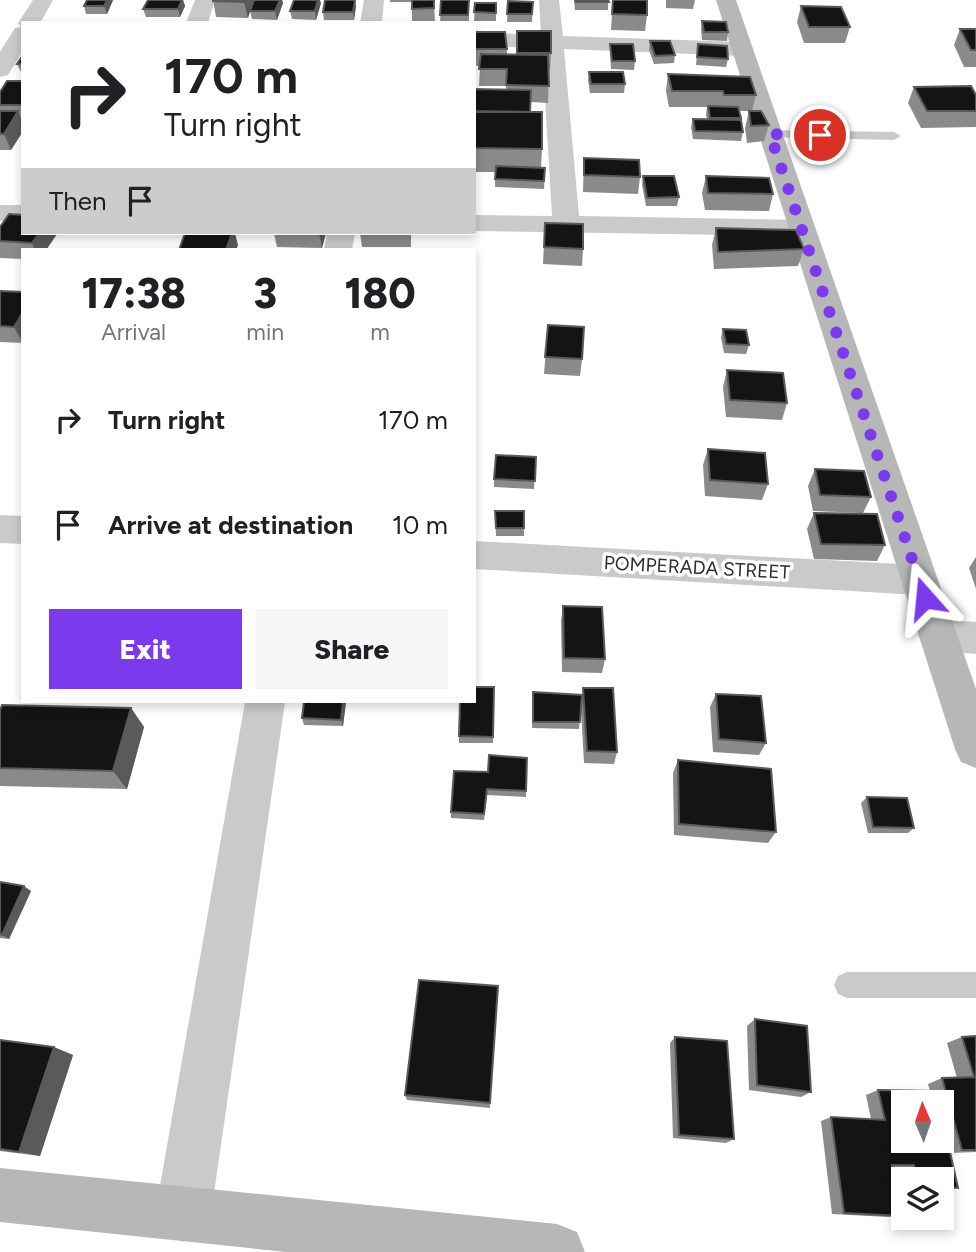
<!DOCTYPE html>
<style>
body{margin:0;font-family:Figtree,sans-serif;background:#f6f6f6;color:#202124;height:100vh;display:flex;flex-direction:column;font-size:26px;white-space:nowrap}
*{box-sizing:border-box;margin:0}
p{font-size:23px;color:#757577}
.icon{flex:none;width:38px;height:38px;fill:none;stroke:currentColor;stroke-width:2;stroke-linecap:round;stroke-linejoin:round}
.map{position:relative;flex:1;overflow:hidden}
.details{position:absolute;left:21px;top:248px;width:455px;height:455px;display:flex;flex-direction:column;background:#fff;border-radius:0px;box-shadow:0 4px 10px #0003}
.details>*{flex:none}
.hud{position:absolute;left:21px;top:21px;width:455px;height:214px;border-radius:0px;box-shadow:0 4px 10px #0003;background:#fff;color:#202124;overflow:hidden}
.needle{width:46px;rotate:358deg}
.fabs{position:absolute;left:891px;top:1090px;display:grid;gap:14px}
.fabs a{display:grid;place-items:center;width:63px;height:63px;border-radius:0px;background:#fff;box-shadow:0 4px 10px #0003;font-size:35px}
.pin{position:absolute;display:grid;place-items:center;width:60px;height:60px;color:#fff;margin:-30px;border:4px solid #fff;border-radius:50%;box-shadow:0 2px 7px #0007}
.me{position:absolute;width:77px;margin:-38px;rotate:342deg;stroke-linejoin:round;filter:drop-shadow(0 0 5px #0008)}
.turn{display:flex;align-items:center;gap:24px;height:147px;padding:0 28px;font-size:32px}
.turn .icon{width:91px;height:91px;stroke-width:2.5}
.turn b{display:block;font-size:49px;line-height:60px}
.then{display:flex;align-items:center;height:66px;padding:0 28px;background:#0003;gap:14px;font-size:26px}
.eta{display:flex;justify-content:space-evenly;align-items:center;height:119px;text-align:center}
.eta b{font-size:42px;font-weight:800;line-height:49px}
.button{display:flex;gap:14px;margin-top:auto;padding:14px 28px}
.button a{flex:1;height:80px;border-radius:0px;background:#7c3aed;color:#fff;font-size:28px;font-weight:800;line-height:80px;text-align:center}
.button a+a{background:#f6f6f6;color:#202124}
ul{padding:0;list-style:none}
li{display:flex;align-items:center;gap:21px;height:105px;padding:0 28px}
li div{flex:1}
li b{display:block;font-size:26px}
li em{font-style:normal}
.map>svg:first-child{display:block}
</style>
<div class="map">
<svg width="976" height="1252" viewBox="0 0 976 1252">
<rect width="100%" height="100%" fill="#fff"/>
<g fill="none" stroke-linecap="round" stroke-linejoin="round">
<path fill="#cacaca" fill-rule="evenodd" d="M770 130 894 132 901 136 894 140 765 137 763 134Z
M847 972H976V998H847L838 994 834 985 838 976Z"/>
<path fill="#cacaca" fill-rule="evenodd" d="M33 0H53L40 23H23V51L8 75 0 77V52L15 28 21 27 18 23Z
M195 0H215L208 23H186Z
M364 0H384L382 23H360Z
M539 0H559L563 36 742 42 750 44 753 49 750 54 742 56 564 49 579 216 801 220 811 222 815 228 811 234 801 236 474 231V215L552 216 542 48 474 46V32L541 35Z
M0 205H23V221H0Z
M327 233H355L352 250H324Z
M0 515 23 516V544L0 543Z
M474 541 919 565 932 569 938 580 932 591 919 595 474 569Z
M937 619 976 622V654L937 651 923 646 918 635 923 624Z
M245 702H285L211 1214 202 1233 183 1242 164 1233 155 1214Z"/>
<path fill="#b7b7b7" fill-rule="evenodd" d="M716 0H736L976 689V768L961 762 955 749Z
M0 1168 557 1224 577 1232 585 1252H286L0 1222Z"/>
</g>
<path fill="#8a8a8a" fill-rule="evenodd" d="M87 0H113L107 14H86L84 6Z
M148 0H183L185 6 180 17H146L143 9Z
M213 0H282L283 3 277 20 252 19 250 11 248 18 216 17Z
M390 0H434L435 23H412V2H390Z
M441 0H469V23H440Z
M574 0H608V10H575Z
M613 0 647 15 645 31 611 30Z
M666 0H695L693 9 666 8Z
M508 1 533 2 532 22H507Z
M321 3 316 20 292 19 290 11Z
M475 3H496V21H474Z
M356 6 354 20H324L323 12Z
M801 6 850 27 845 43H804L797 22Z
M702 21 728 32 727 41 702 40 701 29Z
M960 29H976V67H964L954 45Z
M517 31 551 53 550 70H549L548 103 531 102 530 112 542 149 541 168H545L544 189 495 187V172H474V89H506V86H479L480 66H474V32L507 49V55H517Z
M650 41 675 55 674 63 654 64 649 50Z
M610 44 635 61 634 70 611 69 610 52Z
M698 44 728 59 726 67 696 65Z
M23 55V72H21L17 64Z
M589 72 625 84 624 93H590L588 80Z
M668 74 756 95 752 111 769 125 764 141 747 143 745 128 749 111H739L743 132 741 141 693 139 691 127 693 119H707L706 115 707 107H669L666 91Z
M23 81V131L11 150H0V92Z
M914 87 976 95V127L921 128 908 103Z
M584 158 640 177 638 194 583 192Z
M643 176 679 197 677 206H646L642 185Z
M706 176 773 194 769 211 705 210 702 193Z
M545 223 583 249 582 266 543 264Z
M0 227 23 233H56L57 234 46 250H23V259L0 258Z
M716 228 804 249 798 266 714 269 712 245Z
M274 233H326L322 248 277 247Z
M360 233H411V247H362Z
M0 291 23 292V343L0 342Z
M548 325 582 359 580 376 544 374Z
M723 329 749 345 746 354 724 353 721 338Z
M727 370 787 403 782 420 726 417 723 387Z
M708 449 768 484 762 500 705 496 703 465Z
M536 457 534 489 494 487V479Z
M815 469 871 497 863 513 813 511 808 486Z
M495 511 524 528V536H496Z
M814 513 885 545 877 561 814 559 807 529Z
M976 557V589L969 568Z
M563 606 605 659 602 673 562 672 561 621Z
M494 687 493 743H459V736Z
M583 688 617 752 614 764 584 763 581 709 579 729 532 728 533 692 582 695Z
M716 694 766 743 759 755 713 752 710 707Z
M304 702H346L343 726 304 725 302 718Z
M131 708 144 727 127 789 0 786V710Z
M527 758 526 797 487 795 484 820 451 818V812L488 772Z
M678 760 776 832 768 843 674 835 673 773Z
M867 797 914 828 908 833H868L861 803Z
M0 882 31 891 9 939 0 938Z
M498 986 490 1108 407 1100 405 1095Z
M755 1019 811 1092 801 1097 749 1090 747 1026Z
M976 1036V1152L950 1153 958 1188 942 1189V1180H903L901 1168H893L901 1216 887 1217 832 1214 821 1121 831 1117 871 1119 866 1095 878 1090 930 1091 928 1084 942 1078H957L947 1043 962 1037ZM903 1102H942V1141Z
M675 1037 734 1139 726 1143 673 1138 670 1043Z
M0 1040 73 1055 40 1156 0 1151Z"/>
<path fill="#5a5a5a" d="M107 0H113L107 14 104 6Z
M182 0H183L185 6 180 17 178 9Z
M245 0H254L248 18 244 2Z
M280 0H282L283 3 277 20 275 11Z
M318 0H320L321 3 316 20 315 11Z
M355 0 356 6 354 20 353 12Z
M18 111 23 123V131L11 150 4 134Z
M39 233H56L57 234 46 250H35L32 243Z
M232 233H235L238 245 236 250H226Z
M319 233H326L322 248Z
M23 312V343L14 327Z
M343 702H346L343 726 341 720Z
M131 708 144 727 127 789 113 771Z
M24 886 31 891 9 939 2 935Z
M54 1047 73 1055 40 1156 19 1152Z"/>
<path fill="#141414" stroke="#5a5a5a" stroke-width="2" d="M87 0H107L104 6H84Z
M148 0H182L178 9H143Z
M213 0H245L244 2 213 1Z
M254 0H280L275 11H250Z
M294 0H318L315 11H290Z
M325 0H355L353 12H323Z
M412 0H434V8L412 9Z
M441 0H469L468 15H440Z
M575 0H608L609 2H576Z
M613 0H647V15L612 14Z
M508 1 533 2 532 14H507Z
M475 3H496V13L474 12Z
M801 6 841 7 850 27H809Z
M702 21 726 22 728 32H704Z
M960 29H976V50H971Z
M517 31H551V53H517Z
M474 32H505L507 49H474Z
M650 41H670L675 55 655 56Z
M610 44H633L635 61H612Z
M698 44 727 46 728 59 697 57Z
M481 54 548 55 549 86 506 85 507 69H479Z
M23 55V64H17Z
M589 72H623L625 84H591Z
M668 74 750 77 756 95H724L723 91H672Z
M7 81H23V105H0V92Z
M971 86 976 95V111H927L914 87Z
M474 89 531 90 530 112 474 111Z
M708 106 738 107 741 118H710Z
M0 111H18L4 134H0Z
M749 111H761L769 125 751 126Z
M474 112H542V149L474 148Z
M693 119 741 120 743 132 695 131Z
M584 158 639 160 640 177 584 175Z
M496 166 545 168 544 181 495 179Z
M643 176H674L679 197 647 198Z
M706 176 769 178 773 194 708 193Z
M9 214 23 215V233H39L32 243 0 241V227Z
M545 223 583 224V249L544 247Z
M716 228 796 230 804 249 718 252Z
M185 233H232L226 250H179Z
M0 291 23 292V312L14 327 0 326Z
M548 325 584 327 582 359 545 357Z
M723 329 746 330 749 345 726 344Z
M727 370 783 373 787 403 730 400Z
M708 449 765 453 768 484 710 480Z
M496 455 536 457 535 481 494 479Z
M815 469 864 471 871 497 820 495Z
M495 511H524V528H496Z
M814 513 877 514 885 545 821 544Z
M563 606 602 607 605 659 564 658Z
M474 687H494L493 737 459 736 460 702H474Z
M583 688H613L617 752 587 751Z
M533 692 582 695 580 722H533Z
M716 694 761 696 766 743 719 739Z
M304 702H343L341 720 302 718Z
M2 705 131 708 113 771 0 768V710Z
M489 755 527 758 526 791 487 789 484 814 451 812 454 771 488 772Z
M678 760 771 769 776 832 679 824Z
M867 797 907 798 914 828 873 827Z
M0 882 24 886 2 935 0 934Z
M419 980 498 986 490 1103 405 1095Z
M755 1019 807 1026 811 1092 757 1085Z
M976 1036V1150H962L942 1078 974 1077 962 1037Z
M675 1037 727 1041 734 1139 679 1135Z
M0 1040 54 1047 19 1152 0 1149Z
M878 1090 936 1091 938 1102H903V1141H942V1116L958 1188 942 1187V1180H917L914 1165H892L901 1216 844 1213 831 1117 885 1120Z"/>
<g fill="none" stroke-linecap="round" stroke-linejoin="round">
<path stroke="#7c3aed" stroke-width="12" stroke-dasharray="0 21.6" d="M820 135 770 134 925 598"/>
</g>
<g text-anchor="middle" stroke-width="7" stroke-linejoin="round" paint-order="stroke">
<g font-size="19" fill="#2d2d2d" stroke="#fff">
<text transform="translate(697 567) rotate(3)" y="7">POMPERADA STREET</text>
</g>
</g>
</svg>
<div class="fabs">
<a><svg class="needle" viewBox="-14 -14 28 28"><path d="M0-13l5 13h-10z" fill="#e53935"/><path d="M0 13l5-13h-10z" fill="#757577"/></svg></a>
<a><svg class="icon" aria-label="layers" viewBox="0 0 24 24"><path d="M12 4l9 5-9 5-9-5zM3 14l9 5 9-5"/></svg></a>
</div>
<div class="pin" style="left:820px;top:135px;background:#d93025"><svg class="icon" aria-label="arrive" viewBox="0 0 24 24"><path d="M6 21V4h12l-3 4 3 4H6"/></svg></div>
<svg class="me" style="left:925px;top:598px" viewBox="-20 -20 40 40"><path d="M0-17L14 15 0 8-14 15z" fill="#7c3aed" stroke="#fff" stroke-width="4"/></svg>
<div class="hud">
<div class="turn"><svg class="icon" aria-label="right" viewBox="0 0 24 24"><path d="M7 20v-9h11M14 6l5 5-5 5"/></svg><div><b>170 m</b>Turn right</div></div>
<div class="then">Then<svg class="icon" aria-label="arrive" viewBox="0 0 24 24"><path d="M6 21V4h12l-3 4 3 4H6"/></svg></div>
</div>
<section class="details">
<div class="eta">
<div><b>17:38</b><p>Arrival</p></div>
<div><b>3</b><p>min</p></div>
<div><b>180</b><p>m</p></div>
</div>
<ul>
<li><svg class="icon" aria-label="right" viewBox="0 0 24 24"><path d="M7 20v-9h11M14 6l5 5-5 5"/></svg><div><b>Turn right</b></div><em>170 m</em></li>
<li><svg class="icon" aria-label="arrive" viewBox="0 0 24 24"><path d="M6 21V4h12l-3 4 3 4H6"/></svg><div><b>Arrive at destination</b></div><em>10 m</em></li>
</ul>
<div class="button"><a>Exit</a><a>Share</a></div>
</section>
</div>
